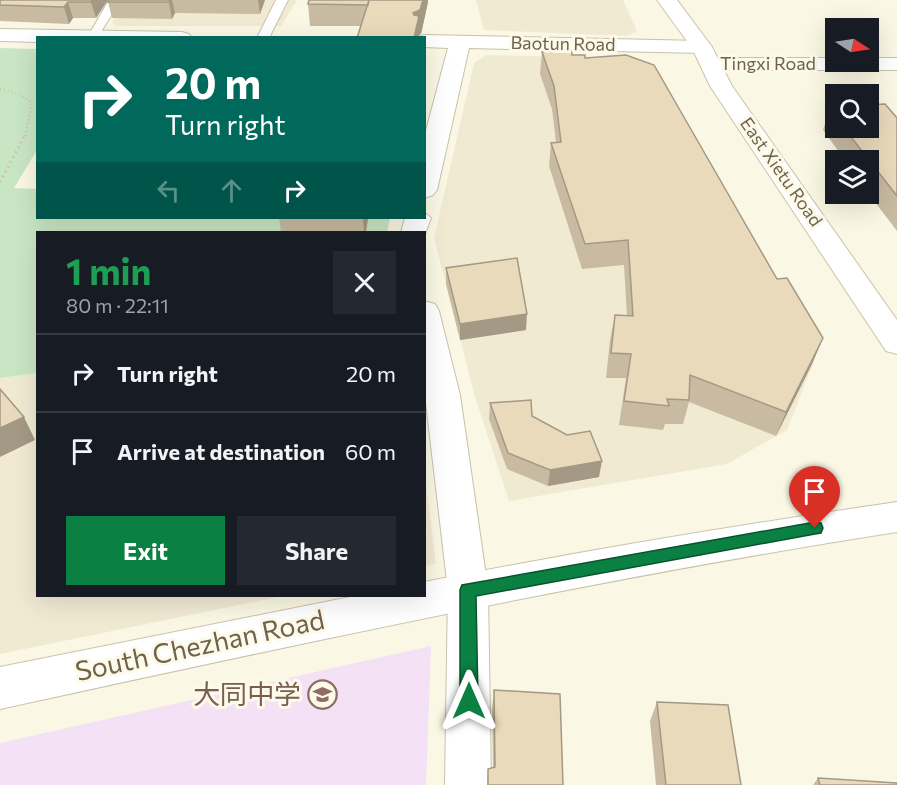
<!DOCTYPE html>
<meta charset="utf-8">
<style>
body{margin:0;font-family:Commissioner,"Noto Sans SC",sans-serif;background:#242831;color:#f1f3f6;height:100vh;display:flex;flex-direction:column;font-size:22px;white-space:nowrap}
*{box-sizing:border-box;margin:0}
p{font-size:20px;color:#9ea1a6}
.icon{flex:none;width:33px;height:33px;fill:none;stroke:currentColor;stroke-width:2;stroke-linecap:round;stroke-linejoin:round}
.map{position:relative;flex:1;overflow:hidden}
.side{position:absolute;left:36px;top:231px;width:390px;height:366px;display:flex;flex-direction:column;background:#171b24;border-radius:0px;box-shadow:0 6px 24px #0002}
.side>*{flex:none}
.guide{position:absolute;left:36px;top:36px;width:390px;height:183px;border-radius:0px;box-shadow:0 6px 24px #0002;background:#00695c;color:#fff;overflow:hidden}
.needle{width:39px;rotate:102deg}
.buttons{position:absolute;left:825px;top:18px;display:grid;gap:12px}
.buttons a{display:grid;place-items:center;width:54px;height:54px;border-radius:0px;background:#171b24;box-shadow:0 6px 24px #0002;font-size:30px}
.pin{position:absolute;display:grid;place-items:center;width:51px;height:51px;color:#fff;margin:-62px -26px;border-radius:50% 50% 50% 0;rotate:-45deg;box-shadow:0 0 6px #0007}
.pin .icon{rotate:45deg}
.me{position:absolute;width:66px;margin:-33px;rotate:0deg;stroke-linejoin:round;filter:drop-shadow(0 0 4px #0008)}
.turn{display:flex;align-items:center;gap:21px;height:126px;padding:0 30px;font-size:27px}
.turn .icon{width:78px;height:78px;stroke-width:2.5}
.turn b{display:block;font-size:42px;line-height:51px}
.lanes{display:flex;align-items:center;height:57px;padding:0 30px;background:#0003;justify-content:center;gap:30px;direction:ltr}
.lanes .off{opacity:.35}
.round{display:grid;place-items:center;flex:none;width:63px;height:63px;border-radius:0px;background:#242831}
.summary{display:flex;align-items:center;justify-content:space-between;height:102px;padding:0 30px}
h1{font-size:36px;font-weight:700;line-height:45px;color:#1e9e55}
.primary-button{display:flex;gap:12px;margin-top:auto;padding:12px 30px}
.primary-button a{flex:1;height:69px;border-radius:0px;background:#0b8043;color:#fff;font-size:24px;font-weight:700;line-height:69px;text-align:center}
.primary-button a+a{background:#242831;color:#f1f3f6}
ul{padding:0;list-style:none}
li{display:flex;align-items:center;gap:18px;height:78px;padding:0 30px;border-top:2px solid #363941}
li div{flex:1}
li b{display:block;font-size:22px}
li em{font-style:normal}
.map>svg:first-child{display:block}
</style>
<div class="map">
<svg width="897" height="785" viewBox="0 0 897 785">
<rect width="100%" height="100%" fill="#faf7e4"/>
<path fill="#f1ead3" d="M127 0H297L281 26H116L112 22Z
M476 0H623L637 31 627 36 484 30Z
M486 55 628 58 657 68 815 358 787 430 727 464 509 501 475 397 434 238 474 63Z
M37 373 38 596H283L0 654V378Z
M425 478 436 564 425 566H424Z"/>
<path fill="#f4e1f6" d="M431 646 426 785H0V743Z"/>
<path fill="#c9e6c4" d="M0 48 37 49V150L14 188 37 189 38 218H390L387 232H38L37 373 0 378Z"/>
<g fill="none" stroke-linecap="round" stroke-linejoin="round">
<defs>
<path id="lane" d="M109 0H121L97 38H87Z
M276 0H288L269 38H257Z"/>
<path id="street" d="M0 29 182 32 189 34 192 38H38V42L0 41Z
M424 35 702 41 709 43 712 47 709 51 702 53 469 48 437 190 433 195 424 198V138L448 48 424 47V38H416Z
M711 58H836V62H868V58H897V70H711L703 69 700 64 703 59Z
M424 212 431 218 424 237V232H401L405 218H424Z
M424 301 435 304 439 311 460 395 488 590 491 785H445L448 590 424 386Z"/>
<path id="secondary" d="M657 0H677L712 47 732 86 897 320V354L886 351 710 86 692 48Z
M897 502V532C595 579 298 644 0 709V667L355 596H424V582C581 551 739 525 897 502Z"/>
</defs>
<use href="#lane" stroke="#cac1ab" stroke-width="2"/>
<use href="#street" stroke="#cac1ab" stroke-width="2"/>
<use href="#secondary" stroke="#cdc2aa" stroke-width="2"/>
<path stroke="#d2c0a1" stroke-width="2" stroke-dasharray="1 3" stroke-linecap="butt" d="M0 89 21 95 32 103 25 137"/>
<path stroke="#d2c0a1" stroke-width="3" stroke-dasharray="1.5 4" stroke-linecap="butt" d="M0 182 25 135"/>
<use href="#lane" fill="#fff" fill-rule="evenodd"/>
<use href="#street" fill="#fff" fill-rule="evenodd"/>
<use href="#secondary" fill="#fff" fill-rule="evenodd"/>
</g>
<path fill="#c9bba2" d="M0 0H108L96 18H73L69 24 0 21Z
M109 0H265L260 14 175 13 172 19 112 18 108 2Z
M428 2 421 34 419 35V38H357L361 26H310L308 4Z
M542 52 585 58 813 362 776 436 689 402 683 424H665L663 430 619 425 626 378H606L610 340 615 315 627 316 624 265 582 269 549 166 551 143 556 142 552 109 540 74Z
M830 108H836V128H868L897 118V231L868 193V160H845L823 130Z
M279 218H368L366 232H281Z
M446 268 526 330 460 340 446 284Z
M490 403 532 416 599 477 548 486 507 469 489 419Z
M494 690 563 785H487L488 769 493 767 492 710Z
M657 702 741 785H656L650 721Z
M818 778 897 785H813Z"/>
<path fill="#a49984" d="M92 0H108L96 18 91 2Z
M170 0H172L175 13 172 19 169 2Z
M258 0H265L260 14Z
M423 0H428V2L421 34 419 35V38H414L413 13Z
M68 2 73 18 69 24 64 7Z
M363 218H368L366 232H364Z
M527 314 526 330 460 340V324Z
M823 338 813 362 776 436 786 412Z
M24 417 35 440 0 457V428Z
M602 461 599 477 548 486 550 470Z"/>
<path fill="#eadabc" stroke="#a49984" stroke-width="1.5" d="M0 0H92L91 2H68L64 7 0 5Z
M109 0H170L169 2H108Z
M309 0H369L368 5 308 4Z
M369 0H423L420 10 413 13 414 15 419 16 414 38H357Z
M572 51V55H585V58L626 55 654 65 777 279 787 278 823 338 786 412 690 375 689 400 667 399 669 406 624 401 631 354 611 353 615 315 633 316 628 240 585 244 551 143 561 142 554 86 542 52Z
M885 104 897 118V196L844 128H868V105Z
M830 108H836V116Z
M517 258 527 314 460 324 446 268Z
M0 389 24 417 0 428Z
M531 400 532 416 567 435 590 431 602 461 550 470 508 453 490 403Z
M494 690 560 694 563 785H488V769L495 767Z
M657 702 728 705 741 785H666Z
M818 778 897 783V785H820Z"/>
<path fill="#0b8043" stroke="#07532c" stroke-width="1.5" d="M815 522 821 523 823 528 821 533 815 534 476 596 478 701 475 707 469 709 462 707 460 701V590L462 585Z"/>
<defs>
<symbol id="school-ring" viewBox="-11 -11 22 22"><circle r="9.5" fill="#fdfaea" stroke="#8d6e63" stroke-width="1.5"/><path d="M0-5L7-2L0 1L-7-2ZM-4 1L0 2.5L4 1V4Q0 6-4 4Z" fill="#8d6e63"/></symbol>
</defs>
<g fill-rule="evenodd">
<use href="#school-ring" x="306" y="678" width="33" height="33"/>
</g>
<g text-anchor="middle" stroke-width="6" stroke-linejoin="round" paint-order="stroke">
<g font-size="18" fill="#70624c" stroke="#fdfaea">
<text transform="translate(563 44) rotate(1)" y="6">Baotun Road</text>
<text x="768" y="70">Tingxi Road</text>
<text transform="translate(781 172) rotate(55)" y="6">East Xietu Road</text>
</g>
<g font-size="27" fill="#70624c" stroke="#fdfaea">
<text transform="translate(200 646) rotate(-12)" y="9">South Chezhan Road</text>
</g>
<g font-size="27" fill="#785e54" stroke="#fdfaea" text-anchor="end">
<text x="301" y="704">大同中学</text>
</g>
</g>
</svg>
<div class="buttons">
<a><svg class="needle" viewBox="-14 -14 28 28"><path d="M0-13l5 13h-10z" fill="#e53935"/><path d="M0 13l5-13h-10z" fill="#9ea1a6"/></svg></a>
<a><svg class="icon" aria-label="search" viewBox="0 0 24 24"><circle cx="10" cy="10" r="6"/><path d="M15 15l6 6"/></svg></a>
<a><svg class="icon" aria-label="layers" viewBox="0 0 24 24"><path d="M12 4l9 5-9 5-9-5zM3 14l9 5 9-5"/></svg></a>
</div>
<div class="pin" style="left:815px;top:528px;background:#d93025"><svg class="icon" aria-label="arrive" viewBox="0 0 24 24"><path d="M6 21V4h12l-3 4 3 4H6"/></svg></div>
<svg class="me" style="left:469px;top:701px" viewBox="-20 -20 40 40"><path d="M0-17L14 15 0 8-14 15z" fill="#0b8043" stroke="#fff" stroke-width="4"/></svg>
<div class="guide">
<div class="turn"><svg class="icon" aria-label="right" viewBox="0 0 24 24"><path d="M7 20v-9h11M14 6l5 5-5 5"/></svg><div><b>20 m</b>Turn right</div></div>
<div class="lanes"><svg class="icon off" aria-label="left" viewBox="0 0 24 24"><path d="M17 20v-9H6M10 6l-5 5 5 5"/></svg><svg class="icon off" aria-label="ahead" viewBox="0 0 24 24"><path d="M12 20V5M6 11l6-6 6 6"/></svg><svg class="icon" aria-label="right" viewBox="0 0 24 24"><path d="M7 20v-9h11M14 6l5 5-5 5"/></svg></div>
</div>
<section class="side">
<div class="summary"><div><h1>1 min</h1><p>80 m · 22:11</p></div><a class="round"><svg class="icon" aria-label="close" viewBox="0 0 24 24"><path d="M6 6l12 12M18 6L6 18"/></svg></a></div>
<ul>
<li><svg class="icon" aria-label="right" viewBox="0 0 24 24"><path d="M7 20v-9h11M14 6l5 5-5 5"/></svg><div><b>Turn right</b></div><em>20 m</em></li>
<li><svg class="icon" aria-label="arrive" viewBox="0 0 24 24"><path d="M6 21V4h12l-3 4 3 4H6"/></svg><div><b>Arrive at destination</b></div><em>60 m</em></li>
</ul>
<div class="primary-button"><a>Exit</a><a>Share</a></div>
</section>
</div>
